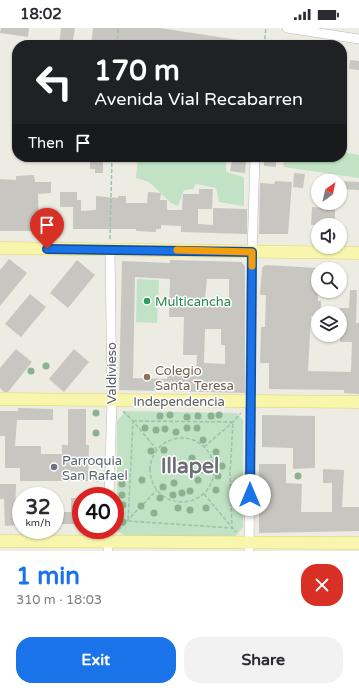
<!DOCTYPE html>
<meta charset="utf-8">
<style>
body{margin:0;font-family:"Varela Round",sans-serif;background:#f2f2f3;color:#2b2b33;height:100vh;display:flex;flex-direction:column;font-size:15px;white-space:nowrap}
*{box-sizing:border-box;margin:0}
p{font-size:13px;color:#7c7c81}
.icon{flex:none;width:22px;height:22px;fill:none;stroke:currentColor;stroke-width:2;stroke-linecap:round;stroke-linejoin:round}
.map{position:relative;height:523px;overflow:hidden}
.side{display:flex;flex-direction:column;background:#fff;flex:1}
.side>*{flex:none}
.hud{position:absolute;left:12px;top:12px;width:335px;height:122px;border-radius:16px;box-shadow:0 1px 3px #0004;background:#202124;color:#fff;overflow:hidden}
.needle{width:26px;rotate:33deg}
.fabs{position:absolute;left:311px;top:146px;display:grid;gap:8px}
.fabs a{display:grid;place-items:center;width:36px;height:36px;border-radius:50%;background:#fff;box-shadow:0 1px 3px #0004;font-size:20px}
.speed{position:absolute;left:12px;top:459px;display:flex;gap:8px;font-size:20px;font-weight:700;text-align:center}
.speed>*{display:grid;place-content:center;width:52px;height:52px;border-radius:50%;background:#fff;box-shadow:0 1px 3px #0004;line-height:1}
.speed small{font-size:10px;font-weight:400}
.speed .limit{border:6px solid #d22;background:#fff;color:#111}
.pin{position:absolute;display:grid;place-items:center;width:34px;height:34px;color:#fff;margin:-41px -17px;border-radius:50% 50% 50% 0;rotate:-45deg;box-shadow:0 0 4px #0007}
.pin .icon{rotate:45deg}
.me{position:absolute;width:44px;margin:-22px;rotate:0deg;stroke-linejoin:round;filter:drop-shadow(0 0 3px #0008)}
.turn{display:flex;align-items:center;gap:14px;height:84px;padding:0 16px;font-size:18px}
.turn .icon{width:52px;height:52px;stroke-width:2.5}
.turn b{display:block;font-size:28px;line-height:34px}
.then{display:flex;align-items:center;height:38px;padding:0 16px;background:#0003;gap:8px;font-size:15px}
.round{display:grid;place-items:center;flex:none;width:42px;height:42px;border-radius:16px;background:#f2f2f3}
.head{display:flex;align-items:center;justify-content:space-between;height:68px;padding:0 16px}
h1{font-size:24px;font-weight:700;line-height:30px;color:#1a73e8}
.primary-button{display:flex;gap:8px;margin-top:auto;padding:8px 16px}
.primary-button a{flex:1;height:46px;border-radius:16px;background:#1a73e8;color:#fff;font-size:16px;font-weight:700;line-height:46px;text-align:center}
.primary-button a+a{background:#f2f2f3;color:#2b2b33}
.status{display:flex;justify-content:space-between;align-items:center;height:28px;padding:0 20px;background:#fff;direction:ltr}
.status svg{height:11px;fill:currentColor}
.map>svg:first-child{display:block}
</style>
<div class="status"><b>18:02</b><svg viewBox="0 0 49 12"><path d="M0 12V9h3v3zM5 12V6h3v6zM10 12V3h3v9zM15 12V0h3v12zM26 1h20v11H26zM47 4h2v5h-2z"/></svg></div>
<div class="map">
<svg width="359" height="523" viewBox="0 0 359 523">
<rect width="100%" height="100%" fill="#ecece3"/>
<path fill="#c1e2c5" d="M342 124 359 127V150L284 139 283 131 278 129H342Z
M138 129H229L226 130V144L244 149V178L219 174 216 160 196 156 193 161 184 162 178 178 171 175 149 154 136 150Z
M137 251 159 252 157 295 136 294Z
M126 383 237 385 243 392V499L235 509H127L117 503V393Z"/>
<path fill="#c8c6c0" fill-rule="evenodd" d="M1 0H29L28 9 0 5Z
M61 0H75L72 17H59Z
M93 0H160L245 13V17H91Z
M350 32 359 33V42L349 41Z
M90 129H103V145H95V141H90Z
M264 129 276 130V139L264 138Z
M232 133 246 134 245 145 230 143Z
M294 145 305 146 303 160 293 159Z
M34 147 35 154H51V165L38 166 39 203H0V151L16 152V148Z
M275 153 292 154 288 206H259L260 155 274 156Z
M340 153 359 154V162L340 161Z
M199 161H213L212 181H198V196L213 197V180L247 181V206L181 204V198L161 197V201H156V204L136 203V201H73V179H60V164H77V172H81V183L96 182V168L118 170V168H126V175H147L148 164 161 165 160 172H167V182H182L183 166H199Z
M312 179 335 181V197H311Z
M9 231 27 245 0 278V242Z
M77 232 95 247 68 280 50 265Z
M170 232 241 234 245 238V365L119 362 122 233 170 235ZM135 249 170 251 169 289H184L183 327H197L196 345 167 344V351L133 350ZM207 251H229V272L205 271ZM205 301H221V317H225V336L204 335Z
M265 237 318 240V273H321V285H318V288H311L308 343 351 344 352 314H340V280H349L350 262H357L356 295H359V366L344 365V362L269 361V335H260L261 299H265L266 267H260L262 240Z
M30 266 46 279 21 309 5 296Z
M16 321 32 334 8 364H4L0 360V340Z
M74 321 89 334 64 364 49 351Z
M18 380 53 381V392H17L15 418H41V426H62V417H68V381H86V417H89L88 453H20V440H5V408H0V383H18Z
M262 387 315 388V440L293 441V420L262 419Z
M259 436H286V455L302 456 301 484H332V455H323V441L344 442 342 479H359V503L259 505Z
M0 456H16L15 484 21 483V497L5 498 4 471H0Z
M71 470H81V496H55V484H71Z"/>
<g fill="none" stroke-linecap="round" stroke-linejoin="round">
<defs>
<path id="minor" d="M287 0 359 11
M109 468 112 373 110 221
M108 523V502
M249 523 252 224 255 129"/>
<path id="major" d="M0 220 359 225
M0 371 359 374
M0 513 359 515"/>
</defs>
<use href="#minor" stroke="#b8b9be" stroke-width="10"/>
<use href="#major" stroke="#e6d262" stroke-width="13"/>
<path stroke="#9bc2ab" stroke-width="1.5" stroke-dasharray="4 2" stroke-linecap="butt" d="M117 17 118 0
M264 17 266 0
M110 211 112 129
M123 383 133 393 157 422
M133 393 233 394 230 446 232 500 128 493Z
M150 442a32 32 0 1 1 64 0a32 32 0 1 1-64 0Z
M204 419 233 394 241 385
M204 466 236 504
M118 502 157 462"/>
<use href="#minor" stroke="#fff" stroke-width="9"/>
<use href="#major" stroke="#f8f6ac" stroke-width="12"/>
</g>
<g fill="#8bb18e">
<circle cx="46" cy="338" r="3.5"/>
<circle cx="31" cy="343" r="3.5"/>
<circle cx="96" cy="385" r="3.5"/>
<circle cx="170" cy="387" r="3.5"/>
<circle cx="219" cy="387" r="3.5"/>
<circle cx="160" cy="388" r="3.5"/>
<circle cx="198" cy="388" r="3.5"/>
<circle cx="211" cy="388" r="3.5"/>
<circle cx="187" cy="389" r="3.5"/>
<circle cx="145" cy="400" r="3.5"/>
<circle cx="187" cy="400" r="3.5"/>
<circle cx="197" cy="400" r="3.5"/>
<circle cx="165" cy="401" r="3.5"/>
<circle cx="156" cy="402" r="3.5"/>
<circle cx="176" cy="404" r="3.5"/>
<circle cx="96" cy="405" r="3.5"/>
<circle cx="203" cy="412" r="3.5"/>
<circle cx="164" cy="422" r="3.5"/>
<circle cx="151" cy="423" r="3.5"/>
<circle cx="216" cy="424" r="3.5"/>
<circle cx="192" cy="430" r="3.5"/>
<circle cx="174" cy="432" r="3.5"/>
<circle cx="181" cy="437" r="3.5"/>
<circle cx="222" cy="438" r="3.5"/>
<circle cx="203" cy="442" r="3.5"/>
<circle cx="192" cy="443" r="3.5"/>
<circle cx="218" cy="448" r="3.5"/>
<circle cx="298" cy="448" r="3.5"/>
<circle cx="97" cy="450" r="3.5"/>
<circle cx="142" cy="452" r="3.5"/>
<circle cx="198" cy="452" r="3.5"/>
<circle cx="174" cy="455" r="3.5"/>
<circle cx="122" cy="456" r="3.5"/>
<circle cx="163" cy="459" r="3.5"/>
<circle cx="216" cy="462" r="3.5"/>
<circle cx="190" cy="463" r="3.5"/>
<circle cx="182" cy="465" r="3.5"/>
<circle cx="122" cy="467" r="3.5"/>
<circle cx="173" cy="467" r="3.5"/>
<circle cx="160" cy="470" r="3.5"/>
<circle cx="123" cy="477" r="3.5"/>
<circle cx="141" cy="478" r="3.5"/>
<circle cx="178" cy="480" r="3.5"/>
<circle cx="206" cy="480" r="3.5"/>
<circle cx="190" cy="482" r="3.5"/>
<circle cx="154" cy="485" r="3.5"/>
<circle cx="123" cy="494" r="3.5"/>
</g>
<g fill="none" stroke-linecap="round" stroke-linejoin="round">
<defs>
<path id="route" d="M47 221 252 224 250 467"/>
</defs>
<use href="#route" stroke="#114b97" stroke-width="10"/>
<use href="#route" stroke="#1a73e8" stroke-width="7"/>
<path stroke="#f59e0b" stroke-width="7" d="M177 222 252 224V238"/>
</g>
<circle fill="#2e9e5b" stroke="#fff" stroke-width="1.5" cx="147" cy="273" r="4"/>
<circle fill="#8d6e63" stroke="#fff" stroke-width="1.5" cx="147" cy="349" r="4"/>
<circle fill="#6b7280" stroke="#fff" stroke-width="1.5" cx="54" cy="439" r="4"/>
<g text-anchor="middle" stroke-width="3" stroke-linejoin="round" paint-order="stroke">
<g font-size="13" fill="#27864d" stroke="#fff" text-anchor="start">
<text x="155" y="278">Multicancha</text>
</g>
<g font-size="13" fill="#785e54" stroke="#fff" text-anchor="start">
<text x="155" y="347">Colegio<tspan x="155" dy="15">Santa Teresa</tspan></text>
</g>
<g font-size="13" fill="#5b5d62" stroke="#fff">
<text transform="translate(111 345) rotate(-90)" y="5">Valdivieso</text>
<text x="179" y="378">Independencia</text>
</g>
<g font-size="13" fill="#5b616d" stroke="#fff" text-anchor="start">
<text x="62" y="437">Parroquia<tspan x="62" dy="15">San Rafael</tspan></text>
</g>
<g font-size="21" font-weight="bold" fill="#6c6f74" stroke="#fff">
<text x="190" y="445">Illapel</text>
</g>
</g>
</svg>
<div class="fabs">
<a><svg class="needle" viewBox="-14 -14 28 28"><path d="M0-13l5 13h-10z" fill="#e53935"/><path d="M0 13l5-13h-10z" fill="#7c7c81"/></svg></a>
<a><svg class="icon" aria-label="sound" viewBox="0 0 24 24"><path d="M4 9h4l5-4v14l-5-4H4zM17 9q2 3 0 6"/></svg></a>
<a><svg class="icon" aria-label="search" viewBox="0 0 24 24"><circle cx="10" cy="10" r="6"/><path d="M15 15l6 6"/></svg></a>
<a><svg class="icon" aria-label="layers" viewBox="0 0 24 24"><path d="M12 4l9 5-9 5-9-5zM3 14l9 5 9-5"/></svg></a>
</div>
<div class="speed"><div>32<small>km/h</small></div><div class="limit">40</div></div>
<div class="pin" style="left:47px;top:221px;background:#d93025"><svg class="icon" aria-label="arrive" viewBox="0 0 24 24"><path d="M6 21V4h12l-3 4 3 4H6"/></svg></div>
<svg class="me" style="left:250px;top:467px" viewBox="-20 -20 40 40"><circle r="19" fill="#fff"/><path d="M0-13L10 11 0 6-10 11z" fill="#1a73e8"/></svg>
<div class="hud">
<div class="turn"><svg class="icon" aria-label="left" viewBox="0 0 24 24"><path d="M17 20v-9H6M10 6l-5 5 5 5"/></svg><div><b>170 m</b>Avenida Vial Recabarren</div></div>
<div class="then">Then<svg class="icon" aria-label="arrive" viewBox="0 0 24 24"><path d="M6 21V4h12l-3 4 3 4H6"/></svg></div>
</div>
</div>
<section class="side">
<div class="head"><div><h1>1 min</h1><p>310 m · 18:03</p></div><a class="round" style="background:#d93025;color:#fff"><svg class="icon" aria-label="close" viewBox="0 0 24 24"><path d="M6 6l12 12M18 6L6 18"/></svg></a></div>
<div class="primary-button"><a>Exit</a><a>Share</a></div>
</section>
